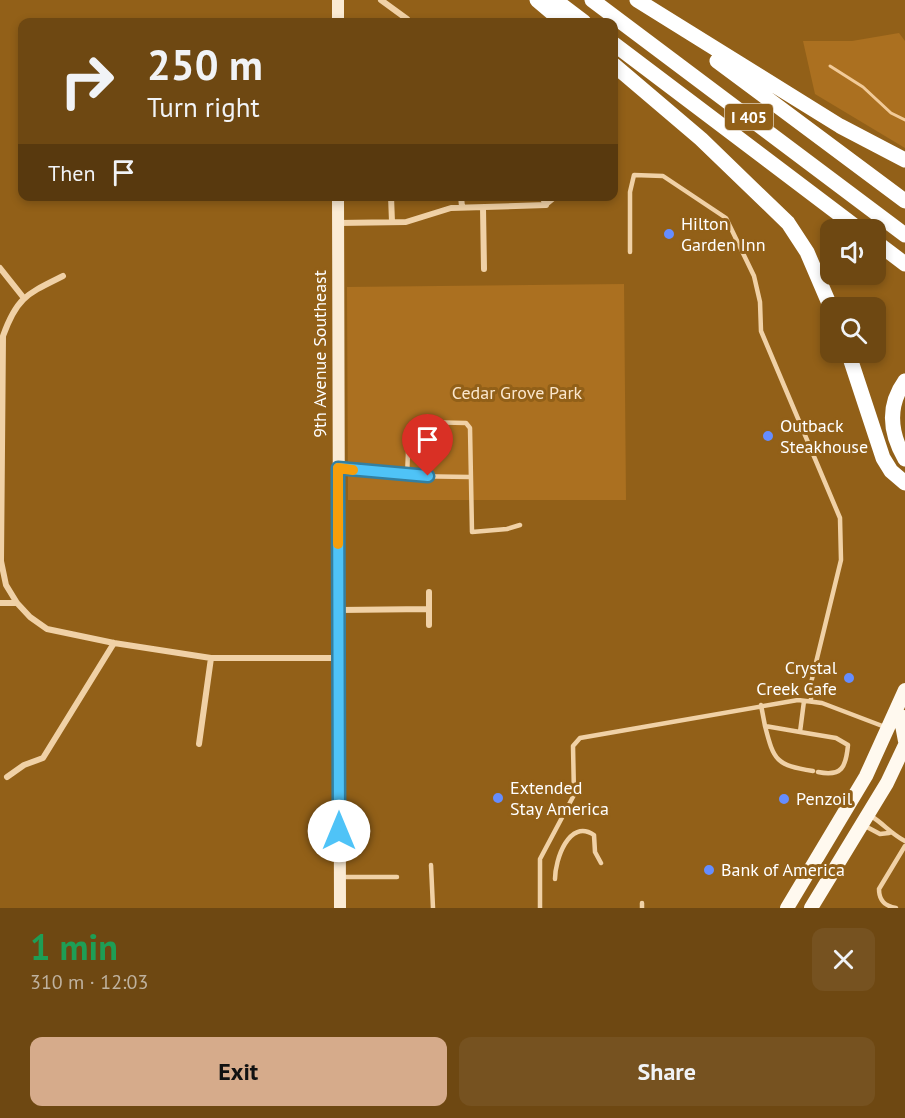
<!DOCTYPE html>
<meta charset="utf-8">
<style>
body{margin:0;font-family:"PT Sans",sans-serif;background:#765220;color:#f1f3f6;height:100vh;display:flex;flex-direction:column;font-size:22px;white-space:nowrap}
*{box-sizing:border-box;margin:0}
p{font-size:20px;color:#bfb29f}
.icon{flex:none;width:33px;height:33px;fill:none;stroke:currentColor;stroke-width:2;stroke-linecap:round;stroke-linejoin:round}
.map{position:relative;height:908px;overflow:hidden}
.panel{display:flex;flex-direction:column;background:#6e4812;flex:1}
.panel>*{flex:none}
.top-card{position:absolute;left:18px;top:18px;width:600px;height:183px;border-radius:12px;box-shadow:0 3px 9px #0003;background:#6e4812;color:#f1f3f6;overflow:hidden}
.tools{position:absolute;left:820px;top:219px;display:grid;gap:12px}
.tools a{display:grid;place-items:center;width:66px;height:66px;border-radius:12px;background:#6e4812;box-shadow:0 3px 9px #0003;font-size:30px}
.pin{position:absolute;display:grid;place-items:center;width:51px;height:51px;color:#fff;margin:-62px -26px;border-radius:50% 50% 50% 0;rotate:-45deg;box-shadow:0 0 6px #0007}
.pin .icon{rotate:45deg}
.me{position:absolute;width:66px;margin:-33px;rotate:0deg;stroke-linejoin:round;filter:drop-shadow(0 0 4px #0008)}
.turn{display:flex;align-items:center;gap:21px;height:126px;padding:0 30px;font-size:27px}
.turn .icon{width:78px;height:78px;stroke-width:2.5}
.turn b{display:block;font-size:42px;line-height:51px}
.then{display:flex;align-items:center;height:57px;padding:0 30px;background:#0003;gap:12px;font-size:22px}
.round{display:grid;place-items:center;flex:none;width:63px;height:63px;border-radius:12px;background:#765220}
.headline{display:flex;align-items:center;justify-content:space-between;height:102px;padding:0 30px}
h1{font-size:36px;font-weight:600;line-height:45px;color:#1e9e55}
.button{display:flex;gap:12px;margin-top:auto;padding:12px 30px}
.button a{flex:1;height:69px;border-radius:12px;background:#d6ab8b;color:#111;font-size:24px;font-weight:600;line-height:69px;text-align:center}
.button a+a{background:#765220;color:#f1f3f6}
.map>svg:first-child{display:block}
</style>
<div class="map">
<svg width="905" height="908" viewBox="0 0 905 908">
<rect width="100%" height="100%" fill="#926018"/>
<path fill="#ab7020" d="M899 33 905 41V148L815 94 803 41H852Z
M624 284 626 500H348L347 287Z"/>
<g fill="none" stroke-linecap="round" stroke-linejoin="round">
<path stroke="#f2cb99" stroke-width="3" d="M830 66 863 87 891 113 905 120"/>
<path stroke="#f0d1a6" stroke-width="4.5" d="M546 205 557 196
M630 252V192L634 175 663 176 726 218 754 276 760 302 761 331 840 518 841 560 811 683V701
M341 468 407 476 469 477
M407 476 409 430 420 422 466 423 470 428 472 532 507 529 520 525
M804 701 800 732 836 738 848 745C846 767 842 777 818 772
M761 705 765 726 800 732
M765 726C774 761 776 765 813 771
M804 795 847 804
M871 816C884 824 891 834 905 841
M865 826 880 834 889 833
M431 865 433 908
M342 877H397
M555 879C555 860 569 818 594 835L595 852 601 863
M642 903V908
M540 908V859L574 795 573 746 580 738 798 700 822 703 885 727
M896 908C885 906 879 901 879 889L905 846"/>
<path stroke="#f0d1a6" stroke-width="6" d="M381 0 407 19
M391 196 392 222
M461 196 462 207
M483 208 484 269
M338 223 406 222 451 208 546 205 542 196
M0 268 23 297
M63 276C27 294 17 297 3 336L1 561 6 585 17 603 30 617 47 629 114 643 211 658H338
M429 592V625
M0 603H17
M340 610 429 609
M199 744 211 658
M7 777 24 765 43 758 114 643"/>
<path stroke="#fbebd4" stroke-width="12" d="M338 0V22
M338 196 340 908"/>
<path stroke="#fff9ef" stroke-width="14" d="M905 717 902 725 905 741
M787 908 866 776 905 690
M811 908 887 783 905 745"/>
<path stroke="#fff" stroke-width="15" d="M537 0 563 22
M555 0 584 22
M592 0 905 235
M637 0 840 126 905 160
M614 44 860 230
M717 61 905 201
M614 65 701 139 788 223 807 252 831 308
M876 242 905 264
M848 352 883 458 891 471 905 483
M905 381C887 406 890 433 905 459"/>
</g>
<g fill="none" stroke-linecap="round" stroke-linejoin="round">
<defs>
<path id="route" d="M339 831 338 468 428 476"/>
</defs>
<use href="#route" stroke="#337fa1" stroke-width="15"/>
<use href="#route" stroke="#4fc3f7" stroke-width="10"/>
<path stroke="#f59e0b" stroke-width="10" d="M338 544V468L353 470"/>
</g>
<g fill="#658dff" stroke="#926018" stroke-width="2">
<circle cx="669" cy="234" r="6"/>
<circle cx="768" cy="436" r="6"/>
<circle cx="849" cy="678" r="6"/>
<circle cx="498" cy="798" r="6"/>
<circle cx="784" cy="799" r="6"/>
<circle cx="709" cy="870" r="6"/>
</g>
<g text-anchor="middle" stroke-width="6" stroke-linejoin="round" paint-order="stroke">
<rect fill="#926018" stroke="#decfba" stroke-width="1.5" x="725" y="104" width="48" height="26" rx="4.5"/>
<g font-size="16" font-weight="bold" fill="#fff">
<text x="749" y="123">I 405</text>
</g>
<g font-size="18" fill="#fff" stroke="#926018" text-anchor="start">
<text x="681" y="230">Hilton<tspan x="681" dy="21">Garden Inn</tspan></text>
<text x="780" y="432">Outback<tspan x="780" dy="21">Steakhouse</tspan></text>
<text x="837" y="674" text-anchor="end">Crystal<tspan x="837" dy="21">Creek Cafe</tspan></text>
<text x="510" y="794">Extended<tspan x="510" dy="21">Stay America</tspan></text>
<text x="796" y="805">Penzoil</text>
<text x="721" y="876">Bank of America</text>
</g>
<g font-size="18" fill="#fff" stroke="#926018">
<text transform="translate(320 354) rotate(-90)" y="6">9th Avenue Southeast</text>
</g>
<g font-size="18" fill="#fbe7cd" stroke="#926018">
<text x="517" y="399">Cedar Grove Park</text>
</g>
</g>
</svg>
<div class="tools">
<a><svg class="icon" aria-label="sound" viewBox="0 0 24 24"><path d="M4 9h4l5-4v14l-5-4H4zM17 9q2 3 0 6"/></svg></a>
<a><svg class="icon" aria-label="search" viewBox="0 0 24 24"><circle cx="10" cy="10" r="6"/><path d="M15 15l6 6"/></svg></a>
</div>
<div class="pin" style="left:428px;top:476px;background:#d93025"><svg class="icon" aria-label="arrive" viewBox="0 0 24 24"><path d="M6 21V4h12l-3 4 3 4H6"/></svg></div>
<svg class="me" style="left:339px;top:831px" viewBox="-20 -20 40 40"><circle r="19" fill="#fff"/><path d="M0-13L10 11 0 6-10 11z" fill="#4fc3f7"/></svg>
<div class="top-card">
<div class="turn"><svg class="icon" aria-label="right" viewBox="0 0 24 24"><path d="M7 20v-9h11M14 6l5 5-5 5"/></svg><div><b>250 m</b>Turn right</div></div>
<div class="then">Then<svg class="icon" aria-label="arrive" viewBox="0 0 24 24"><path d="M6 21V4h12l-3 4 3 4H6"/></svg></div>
</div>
</div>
<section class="panel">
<div class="headline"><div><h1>1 min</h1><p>310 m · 12:03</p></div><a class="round"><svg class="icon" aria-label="close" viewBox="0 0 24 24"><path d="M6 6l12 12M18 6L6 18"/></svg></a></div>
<div class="button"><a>Exit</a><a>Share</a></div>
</section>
